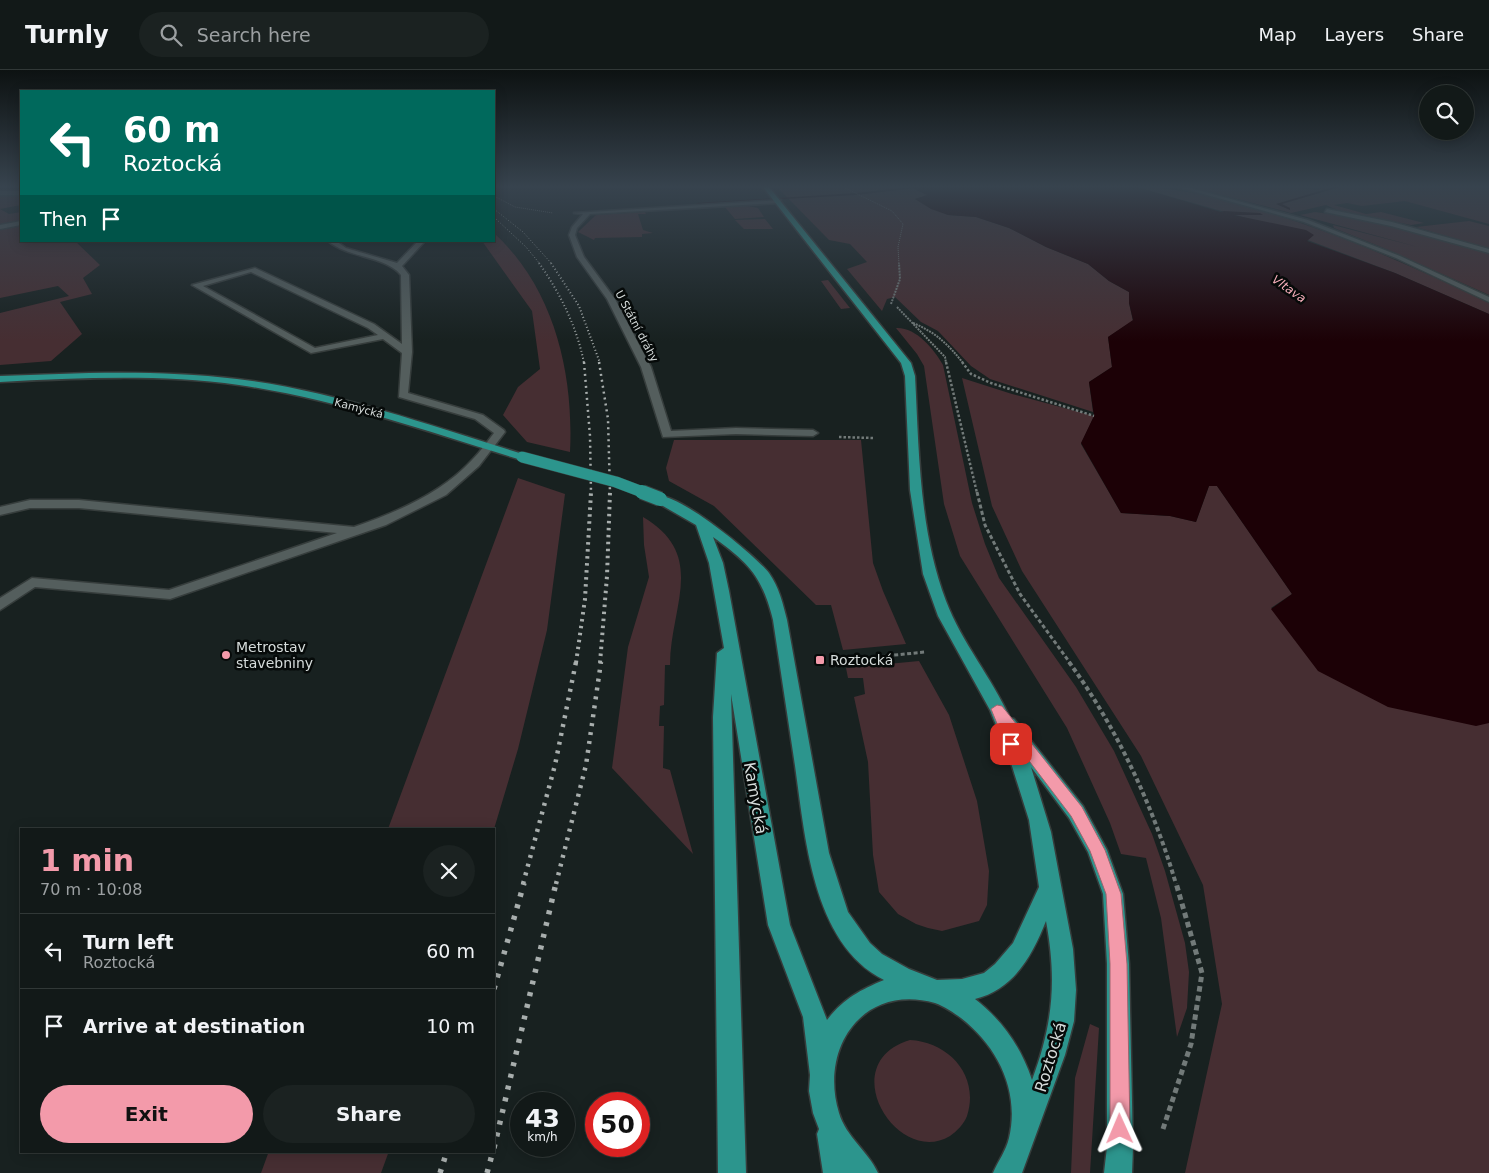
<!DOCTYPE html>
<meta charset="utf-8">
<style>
body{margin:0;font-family:"DejaVu Sans",sans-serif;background:#1b2221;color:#f1f3f6;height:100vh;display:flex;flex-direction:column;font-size:19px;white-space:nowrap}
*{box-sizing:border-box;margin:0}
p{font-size:16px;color:#9ca0a2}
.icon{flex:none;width:28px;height:28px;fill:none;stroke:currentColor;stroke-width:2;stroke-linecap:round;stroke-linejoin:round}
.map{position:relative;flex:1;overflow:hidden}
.sheet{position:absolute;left:20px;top:758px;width:475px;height:325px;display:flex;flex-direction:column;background:#121918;border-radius:0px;box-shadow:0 2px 12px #0003,0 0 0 1px #313837}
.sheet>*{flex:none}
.guide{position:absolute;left:20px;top:20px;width:475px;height:152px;border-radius:0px;box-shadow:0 2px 12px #0003,0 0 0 1px #313837;background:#00695c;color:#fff;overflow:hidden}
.fabs{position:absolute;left:1419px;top:15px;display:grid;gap:10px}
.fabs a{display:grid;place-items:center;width:55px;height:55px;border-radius:50%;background:#121918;box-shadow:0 2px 12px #0003,0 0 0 1px #313837;font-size:25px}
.speed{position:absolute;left:510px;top:1022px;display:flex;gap:10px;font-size:25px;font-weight:700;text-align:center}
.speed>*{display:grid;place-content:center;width:65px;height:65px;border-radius:50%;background:#121918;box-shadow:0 2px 12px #0003,0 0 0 1px #313837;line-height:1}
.speed small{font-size:12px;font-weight:400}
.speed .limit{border:8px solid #d22;background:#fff;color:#111}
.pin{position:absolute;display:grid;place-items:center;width:42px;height:42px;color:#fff;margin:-21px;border-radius:10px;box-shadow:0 2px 8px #0006}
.me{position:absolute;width:55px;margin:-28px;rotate:359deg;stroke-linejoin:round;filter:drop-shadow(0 0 4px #0008)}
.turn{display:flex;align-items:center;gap:18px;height:105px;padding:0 20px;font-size:22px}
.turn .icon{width:65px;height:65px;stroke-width:2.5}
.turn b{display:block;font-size:35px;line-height:42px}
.then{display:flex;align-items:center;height:48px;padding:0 20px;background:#0003;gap:10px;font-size:19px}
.round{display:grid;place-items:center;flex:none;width:52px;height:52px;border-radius:26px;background:#1b2221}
.overview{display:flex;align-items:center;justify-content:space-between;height:85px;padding:0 20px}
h1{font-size:30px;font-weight:700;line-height:38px;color:#f39aaa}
.cta{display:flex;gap:10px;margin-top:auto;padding:10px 20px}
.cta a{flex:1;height:58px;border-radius:30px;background:#f39aaa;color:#111;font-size:20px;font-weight:700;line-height:58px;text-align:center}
.cta a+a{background:#1b2221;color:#f1f3f6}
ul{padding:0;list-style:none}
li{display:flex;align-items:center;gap:15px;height:75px;padding:0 20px;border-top:1px solid #313837}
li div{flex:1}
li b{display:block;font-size:19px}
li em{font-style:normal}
header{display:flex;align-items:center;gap:30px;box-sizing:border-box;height:70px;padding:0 25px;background:#121918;border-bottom:1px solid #313837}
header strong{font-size:24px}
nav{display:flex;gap:28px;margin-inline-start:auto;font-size:18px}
.search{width:350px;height:45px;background:#1b2221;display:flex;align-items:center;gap:12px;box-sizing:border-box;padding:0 18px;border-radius:28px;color:#9ca0a2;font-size:19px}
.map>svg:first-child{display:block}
</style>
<header>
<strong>Turnly</strong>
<div class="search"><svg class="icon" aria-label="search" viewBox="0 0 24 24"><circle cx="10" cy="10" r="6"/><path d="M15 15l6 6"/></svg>Search here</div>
<nav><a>Map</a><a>Layers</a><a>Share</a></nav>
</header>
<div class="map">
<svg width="1489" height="1103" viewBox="0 0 1489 1103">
<rect width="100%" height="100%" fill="#182120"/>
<path fill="#462e32" d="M777 117H911L928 125 915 129 948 145 976 147 1009 158 1046 177 1088 194 1109 211 1129 222V233L1133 251 1108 267 1112 297 1089 312 1093 342 990 309 971 296 938 261 921 252 895 227 887 229 882 241 847 199 867 192 850 174 829 170Z
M1137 117C1174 117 1209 126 1245 136 1333 160 1407 194 1489 233V244L1395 203 1260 152Z
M1191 117H1291L1318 120 1324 117H1489V154L1405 131 1362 136 1347 133 1334 135 1366 144 1381 142 1424 153 1411 155 1337 140 1326 135 1291 143Z
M0 125 21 126V135L0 139 9 144 21 142V150L0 154Z
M742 135 758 138 764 147 735 149 724 136Z
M645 142 646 144H638L643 160 653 163 642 164V167L595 168 594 170 578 162 596 145Z
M1315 142 1371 150 1489 183V225L1386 179 1334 158 1333 155 1418 177 1300 145Z
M765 149 773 159H744L735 150Z
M1469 151 1489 156V179L1416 157Z
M21 156V171H75L100 195 83 208 92 224 60 232 82 264 51 291 0 295V243L69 226 58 216 0 228V160Z
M494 163C554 218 574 303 570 382L527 372 503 345 518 317 540 299 532 241 482 171H494Z
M828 210 850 238 841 239 821 211Z
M896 258C916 257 934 279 943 295L972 433 985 474 999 508 1076 617 1114 681 1152 764 1165 801 1185 873 1189 902 1187 938 1177 967 1161 848 1146 788 1121 784 1110 753 1067 658 960 486 944 434 924 296 917 284Z
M962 308 1012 324 1094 346 1081 374 1121 443 1170 446 1196 452 1209 416H1217L1292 524 1271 538 1489 651V1103H1185L1222 934 1203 815 1141 686 1022 501 992 436Z
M674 370H861L873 493 883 521 906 574 843 580 831 535H816L714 436 669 411 666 398Z
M518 408 565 424 547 560 518 679 494 759H388Z
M643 447C708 485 670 537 670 595H665L664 635 660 636 659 656H664L663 698 670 700 693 784 612 698 628 577 649 507 644 475Z
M919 591 949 645 977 731 989 801 987 835 979 851 942 861 928 858 916 854 898 844 879 822 873 785 868 692 854 627 865 624 863 608H848L846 598Z
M1090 954 1099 958 1090 1103H1071L1075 1008Z
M910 970C949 972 980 1006 967 1046 964 1054 957 1061 950 1066 897 1098 833 993 910 970Z
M269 1081H389L381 1103H261Z"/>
<path fill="#1c0106" d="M910 117H1137L1224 143 1306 160 1314 165 1307 171 1395 203 1489 244V653L1476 656 1388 637 1318 601 1271 539 1292 524 1217 416H1209L1196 452 1170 446 1121 443 1081 373 1094 346 1089 312 1112 297 1108 267 1133 250 1129 233V222L1109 211 1088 194 1046 177 1009 158 976 147 948 145 931 139 915 129 927 125Z"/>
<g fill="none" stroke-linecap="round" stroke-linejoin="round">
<path fill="#1c0106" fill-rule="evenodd" d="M910 117H924L856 125 698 134 696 133 856 123Z
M1333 117H1340L1282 134 1290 138V140L1276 134Z
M1224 141 1260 143 1263 145H1224L1208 148 1205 146Z"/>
<defs>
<path id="minor" d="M1178 117H1187L1308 150 1400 186 1489 227V232L1396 188 1304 152Z
M0 121H21V125H0Z
M781 130 779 133 590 144 577 158 575 165 584 187 615 229 651 297 671 361 736 358 813 360 818 363 813 366 736 364 663 367 641 297 607 229 577 187 569 165 572 157 583 144 574 143Z
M1327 139 1392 152 1489 179V183L1391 156 1325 142Z
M21 151V155L0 159V155Z
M328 171H336L346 178 397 193 418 171H425L402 196 409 205 412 282 408 323 483 345 504 360 505 362 479 396 446 425 386 455 170 529 35 517 0 540V528L32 508 169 520 337 463 79 438H30L0 445V437L30 430H79L354 457C395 443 442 423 472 390 480 382 487 372 494 363L475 349 399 327 402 283 383 269 311 283 192 215 255 198 374 254 402 274 401 205C386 186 348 188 328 171ZM251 202 368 258 378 265 315 278 203 216Z"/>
<path id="major" d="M763 117H769L911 293 915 306C919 381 919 460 946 531 962 573 992 608 1010 648L1014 649 1083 736 1107 780 1123 824 1129 894 1133 1077 1132 1103H1104L1107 1077V894L1103 824 1088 782 1069 748 1031 697 1051 762 1073 879 1076 920 1074 951 1065 985 1022 1103H993C998 1091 1006 1081 1009 1068 1020 1021 998 977 961 948 954 943 944 936 935 933 863 913 819 978 839 1043 846 1067 868 1081 878 1103H823L817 1064 819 1059 813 1043 809 1021 810 1005 803 947 768 855 731 624 746 1103H718L713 647 717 583 724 578 709 493 696 455 656 432 654 429 656 426C677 421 755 485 769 503 779 517 783 534 787 550L829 783 848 842 870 873 882 884 909 899 937 910 962 909 984 903 995 894 1013 873 1039 817 1029 750 1011 693 990 640 938 546 923 504 910 420 905 306 901 293ZM713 467C749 493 762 506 773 550 780 596 787 643 794 689 805 761 810 873 884 910 860 920 843 929 827 950L790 855 729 521 723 493ZM1046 851C1057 910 1053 954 1032 1010 1021 977 1003 951 975 929 1014 919 1032 886 1046 851Z
M89 303C138 302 188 303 237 309 336 321 431 356 526 385L528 387 522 390 518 389C426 361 335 329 239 315 160 304 79 308 0 312V306Z"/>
</defs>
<use href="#minor" stroke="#363d3c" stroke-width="3"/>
<use href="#major" stroke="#363d3c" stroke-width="3"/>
<path stroke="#727a79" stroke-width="1" stroke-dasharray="1 1" stroke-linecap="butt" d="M843 117 892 141 903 154 898 177 899 194
M494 126 515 137 553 143"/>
<path stroke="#727a79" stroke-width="2" stroke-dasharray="2 1" stroke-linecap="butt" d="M891 234 900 209 899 193
M897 237 945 287 946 293
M913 253C935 262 948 274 963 293"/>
<path stroke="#727a79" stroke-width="2.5" stroke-dasharray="2.5 2" stroke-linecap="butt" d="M946 292 977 423
M962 292 971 304 991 313 1094 346
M839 367 873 368"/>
<path stroke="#727a79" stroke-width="3" stroke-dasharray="4 2.5" stroke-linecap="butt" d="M977 422 985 455 1020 524 1070 593
M836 591 925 582"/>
<path stroke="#727a79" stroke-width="4" stroke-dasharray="4.5 3" stroke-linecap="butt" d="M1069 592C1117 658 1153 736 1176 814"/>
<path stroke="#727a79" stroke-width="5" stroke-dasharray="5.5 4" stroke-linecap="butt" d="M1163 1059 1191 974 1202 903 1176 813"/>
<use href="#minor" fill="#545e5d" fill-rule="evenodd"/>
<use href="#major" fill="#2c958d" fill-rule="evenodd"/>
<path stroke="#a8aead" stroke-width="1" stroke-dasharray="1 2" stroke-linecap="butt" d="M494 139 523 162 552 194
M496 149 526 177 540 194"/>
<path stroke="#a8aead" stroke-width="2" stroke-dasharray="1 2.5" stroke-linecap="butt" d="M539 193C560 223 577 257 584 293
M551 193 579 236 600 293"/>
<path stroke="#a8aead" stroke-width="2.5" stroke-dasharray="2 4" stroke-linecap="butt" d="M584 292 590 366 591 423
M599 292 608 349 610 423"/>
<path stroke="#a8aead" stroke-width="4" stroke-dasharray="2.5 4.5" stroke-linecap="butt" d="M576 593 585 529 591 422
M600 593 607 506 610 422"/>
<path stroke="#a8aead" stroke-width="4.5" stroke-dasharray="3 6" stroke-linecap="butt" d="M523 814 555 695 576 592
M556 814 586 695 601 592"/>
<path stroke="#a8aead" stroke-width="5.5" stroke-dasharray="4 8" stroke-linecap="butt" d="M494 919 524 813
M494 1078 556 813
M440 1103 447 1081
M487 1103 493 1081"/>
<defs>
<path id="major-bridge-far1" d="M522 387 616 412 645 423"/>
<path id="major-bridge" d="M642 422 660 429"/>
</defs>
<use href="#major-bridge-far1" stroke="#363d3c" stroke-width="12" stroke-linecap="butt"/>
<use href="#major-bridge" stroke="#363d3c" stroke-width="16" stroke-linecap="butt"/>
<use href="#major-bridge-far1" stroke="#2c958d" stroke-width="11"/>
<use href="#major-bridge" stroke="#2c958d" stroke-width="14"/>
</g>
<linearGradient id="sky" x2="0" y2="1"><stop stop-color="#0d1212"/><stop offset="0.43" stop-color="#37434e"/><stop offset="1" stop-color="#37434e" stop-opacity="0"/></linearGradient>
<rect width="1489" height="271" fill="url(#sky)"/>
<path fill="#f39aaa" stroke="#9e646e" d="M997 635 1002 636 1082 737 1105 780 1121 824 1127 894 1130 1059 1127 1066 1120 1069 1113 1066 1110 1059V894L1106 824 1090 781 1071 746 1017 675 1011 679 1007 678 991 639Z"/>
<g fill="#f39aaa" stroke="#060a09" stroke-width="2">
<circle cx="226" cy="585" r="5"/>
<rect x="815" y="585" width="10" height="10" rx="2.5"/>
</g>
<g text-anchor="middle" stroke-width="5" stroke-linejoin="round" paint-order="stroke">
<g font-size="11" fill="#d6dcdb" stroke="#060a09">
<text transform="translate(637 256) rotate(62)" y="4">U Státní dráhy</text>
<text transform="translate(359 338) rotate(15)" y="4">Kamýcká</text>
</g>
<g font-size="12" font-style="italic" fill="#f7afbb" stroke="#060a09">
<text transform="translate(1289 219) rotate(35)" y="4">Vltava</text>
</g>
<g font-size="14" fill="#d6dcdb" stroke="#060a09" text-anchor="start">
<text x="236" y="582">Metrostav<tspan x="236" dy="16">stavebniny</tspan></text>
<text x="830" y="595">Roztocká</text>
</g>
<g font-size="16" fill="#d6dcdb" stroke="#060a09">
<text transform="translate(756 728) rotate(80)" y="6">Kamýcká</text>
<text transform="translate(1050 987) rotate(-73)" y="6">Roztocká</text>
</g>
</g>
</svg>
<div class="fabs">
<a><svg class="icon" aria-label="search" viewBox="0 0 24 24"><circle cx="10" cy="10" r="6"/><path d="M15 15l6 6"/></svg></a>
</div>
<div class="speed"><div>43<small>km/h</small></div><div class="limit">50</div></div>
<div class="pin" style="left:1011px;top:674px;background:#d93025"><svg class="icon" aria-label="arrive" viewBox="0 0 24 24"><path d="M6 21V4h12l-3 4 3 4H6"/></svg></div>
<svg class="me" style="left:1120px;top:1059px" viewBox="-20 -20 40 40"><path d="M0-17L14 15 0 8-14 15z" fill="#f39aaa" stroke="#fff" stroke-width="4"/></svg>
<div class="guide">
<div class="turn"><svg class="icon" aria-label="left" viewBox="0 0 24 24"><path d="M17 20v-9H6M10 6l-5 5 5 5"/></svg><div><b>60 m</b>Roztocká</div></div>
<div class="then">Then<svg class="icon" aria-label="arrive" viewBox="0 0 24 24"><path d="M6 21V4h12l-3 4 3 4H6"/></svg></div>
</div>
<section class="sheet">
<div class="overview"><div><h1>1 min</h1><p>70 m · 10:08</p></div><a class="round"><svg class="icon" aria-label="close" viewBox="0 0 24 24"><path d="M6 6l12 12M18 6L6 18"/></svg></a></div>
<ul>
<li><svg class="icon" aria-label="left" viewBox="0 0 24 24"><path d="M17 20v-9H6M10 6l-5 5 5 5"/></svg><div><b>Turn left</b><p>Roztocká</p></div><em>60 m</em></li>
<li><svg class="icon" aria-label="arrive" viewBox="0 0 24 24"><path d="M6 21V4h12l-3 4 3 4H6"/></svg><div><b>Arrive at destination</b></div><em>10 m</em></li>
</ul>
<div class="cta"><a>Exit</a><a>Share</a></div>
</section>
</div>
